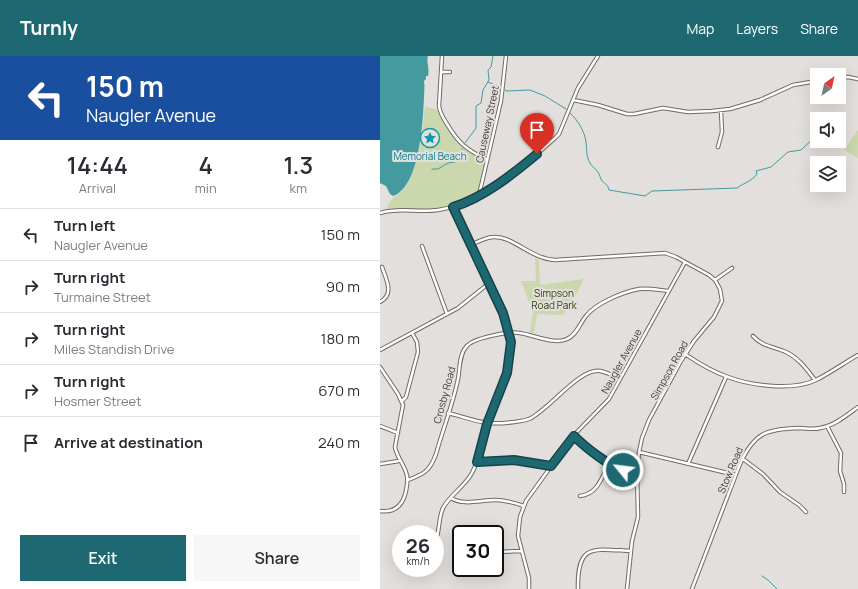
<!DOCTYPE html>
<style>
body{margin:0;font-family:Manrope,sans-serif;background:#f7f7f7;color:#2b2b33;height:100vh;display:flex;flex-direction:column;font-size:15px;white-space:nowrap}
*{box-sizing:border-box;margin:0}
p{font-size:13px;color:#7c7c81}
.icon{flex:none;width:22px;height:22px;fill:none;stroke:currentColor;stroke-width:2;stroke-linecap:round;stroke-linejoin:round}
.map{position:relative;flex:1;overflow:hidden}
.sheet{display:flex;flex-direction:column;background:#fff;width:380px}
.sheet>*{flex:none}
.banner{background:#1a4fa0;color:#fff;overflow:hidden}
.needle{width:26px;rotate:33deg}
.buttons{position:absolute;left:430px;top:12px;display:grid;gap:8px}
.buttons a{display:grid;place-items:center;width:36px;height:36px;border-radius:0px;background:#fff;box-shadow:0 4px 16px #0002;font-size:20px}
.speed{position:absolute;left:12px;top:469px;display:flex;gap:8px;font-size:20px;font-weight:700;text-align:center}
.speed>*{display:grid;place-content:center;width:52px;height:52px;border-radius:50%;background:#fff;box-shadow:0 4px 16px #0002;line-height:1}
.speed small{font-size:10px;font-weight:400}
.speed .limit{border:2px solid #111;border-radius:6px;background:#fff;color:#111}
.pin{position:absolute;display:grid;place-items:center;width:34px;height:34px;color:#fff;margin:-41px -17px;border-radius:50% 50% 50% 0;rotate:-45deg;box-shadow:0 0 4px #0007}
.pin .icon{rotate:45deg}
.me{position:absolute;width:44px;margin:-22px;rotate:299deg;stroke-linejoin:round;filter:drop-shadow(0 0 3px #0008)}
.turn{display:flex;align-items:center;gap:14px;height:84px;padding:0 20px;font-size:18px}
.turn .icon{width:52px;height:52px;stroke-width:2.5}
.turn b{display:block;font-size:28px;line-height:34px}
.eta{display:flex;justify-content:space-evenly;align-items:center;height:68px;text-align:center}
.eta b{font-size:24px;font-weight:600;line-height:28px}
.action{display:flex;gap:8px;margin-top:auto;padding:8px 20px}
.action a{flex:1;height:46px;border-radius:0px;background:#1e6971;color:#fff;font-size:16px;font-weight:600;line-height:46px;text-align:center}
.action a+a{background:#f7f7f7;color:#2b2b33}
ul{padding:0;list-style:none}
li{display:flex;align-items:center;gap:12px;height:52px;padding:0 20px;border-top:1px solid #e1e1e2}
li div{flex:1}
li b{display:block;font-size:15px}
li em{font-style:normal}
header{display:flex;align-items:center;gap:24px;box-sizing:border-box;height:56px;padding:0 20px;background:#1e6971;color:#fff}
header strong{font-size:19px}
nav{display:flex;gap:22px;margin-inline-start:auto;font-size:14px}
main{display:flex;flex:1;min-height:0}
.map>svg:first-child{display:block}
</style>
<header>
<strong>Turnly</strong>
<nav><a>Map</a><a>Layers</a><a>Share</a></nav>
</header>
<main>
<section class="sheet">
<div class="banner">
<div class="turn"><svg class="icon" aria-label="left" viewBox="0 0 24 24"><path d="M17 20v-9H6M10 6l-5 5 5 5"/></svg><div><b>150 m</b>Naugler Avenue</div></div>
</div>
<div class="eta">
<div><b>14:44</b><p>Arrival</p></div>
<div><b>4</b><p>min</p></div>
<div><b>1.3</b><p>km</p></div>
</div>
<ul>
<li><svg class="icon" aria-label="left" viewBox="0 0 24 24"><path d="M17 20v-9H6M10 6l-5 5 5 5"/></svg><div><b>Turn left</b><p>Naugler Avenue</p></div><em>150 m</em></li>
<li><svg class="icon" aria-label="right" viewBox="0 0 24 24"><path d="M7 20v-9h11M14 6l5 5-5 5"/></svg><div><b>Turn right</b><p>Turmaine Street</p></div><em>90 m</em></li>
<li><svg class="icon" aria-label="right" viewBox="0 0 24 24"><path d="M7 20v-9h11M14 6l5 5-5 5"/></svg><div><b>Turn right</b><p>Miles Standish Drive</p></div><em>180 m</em></li>
<li><svg class="icon" aria-label="right" viewBox="0 0 24 24"><path d="M7 20v-9h11M14 6l5 5-5 5"/></svg><div><b>Turn right</b><p>Hosmer Street</p></div><em>670 m</em></li>
<li><svg class="icon" aria-label="arrive" viewBox="0 0 24 24"><path d="M6 21V4h12l-3 4 3 4H6"/></svg><div><b>Arrive at destination</b></div><em>240 m</em></li>
</ul>
<div class="action"><a>Exit</a><a>Share</a></div>
</section>
<div class="map">
<svg width="478" height="533" viewBox="0 0 478 533">
<rect width="100%" height="100%" fill="#e3dfdc"/>
<path fill="#cbd7ac" d="M45 50 60 55 61 59 81 88 107 104 99 139 90 144 62 153 6 156C11 138 17 142 26 130 28 128 28 124 30 122 40 100 43 74 45 50Z
M478 74V102L464 94Z
M155 202 159 204 160 229 204 223 194 243 183 259 157 258 154 277 150 276 153 256 141 225H156Z"/>
<path fill="#459aa0" d="M0 0H48C46 6 50 13 48 20H46V23L44 25C45 31 44 35 44 41 43 64 40 131 13 140L10 138 6 130 0 127Z"/>
<g fill="none" stroke-linecap="round" stroke-linejoin="round">
<path stroke="#459aa0" stroke-width="1" d="M108 26 120 31
M125 34 127 35 150 34 165 40 186 53
M190 57C197 63 205 76 206 86 207 94 206 100 210 107 212 111 216 113 218 116 220 119 220 122 222 125 226 129 227 127 229 134L265 140 272 135 357 132C364 127 372 125 377 118L376 115 391 111 408 96 421 94 437 79
M85 87 96 72V50L101 47 103 34 109 24 108 14 111 11 113 0
M77 104 81 98 82 93
M52 113H58L68 107 75 106
M382 520 388 524 397 533"/>
<defs>
<path id="minor" d="M62 0 59 50C60 57 63 62 67 68 79 88 86 93 107 104
M61 16H70
M459 22 468 21 478 23
M193 44 218 49 247 58H254L283 52 308 56 332 55 350 53 380 44 413 29 437 25
M338 91 342 76 341 54
M99 139 121 45 126 0
M0 157C18 151 39 157 58 154 102 147 143 111 175 82L179 78 198 32 218 0
M90 189C98 186 106 181 114 181 133 180 151 203 175 204L285 197 296 201 329 219 335 224 340 233 342 245 334 261 314 285 301 305 269 364 262 382 259 396 257 414 258 461 252 485 247 533
M42 190 67 258
M335 224 352 212
M0 246C15 238 6 223 2 211
M373 280C381 290 395 291 406 296 419 302 427 314 435 324
M0 294 78 252 108 228
M305 298C318 307 334 316 348 321 372 330 413 335 436 324 450 317 464 307 478 299
M0 311 18 338 23 349 15 391C17 402 25 409 27 420 28 425 27 430 26 435 23 449 15 457 0 455
M22 345 26 341 38 296 37 286 32 277
M68 357C81 360 96 366 109 367 118 368 126 367 134 366 139 365 144 365 149 363 169 354 199 312 220 315 227 316 234 320 240 323
M0 370 18 377
M447 370 461 397 460 415 464 428V436
M193 380C203 389 230 411 241 414 246 415 252 414 257 414
M259 396 356 419
M363 403 383 418 400 436 419 449 426 456
M97 406 134 404 171 410
M0 408 19 405
M308 408 346 321
M28 424C44 418 50 415 56 398 63 373 73 348 78 323 80 313 79 299 86 291 92 282 129 275 140 277 153 279 175 289 187 283 196 280 200 267 206 260 216 247 243 236 259 233 269 232 279 234 289 235
M200 440C218 438 222 421 229 407
M71 442C84 450 101 444 116 444 125 444 135 447 144 450
M55 487C60 476 58 463 63 452 70 439 85 430 92 417 100 402 102 384 108 368 116 344 135 310 131 284 128 263 116 244 107 225 95 201 84 176 73 151
M115 496 141 495
M149 533V522L138 480 140 461 146 445 193 380 229 343 305 206
M198 533C197 487 213 493 251 495
M312 533 360 408C374 377 386 373 419 372 426 372 433 374 440 372 454 370 467 359 478 351"/>
</defs>
<use href="#minor" stroke="#6f6b68" stroke-width="4.5"/>
<use href="#minor" stroke="#fff" stroke-width="2.5"/>
</g>
<g fill="none" stroke-linecap="round" stroke-linejoin="round">
<defs>
<path id="route" d="M157 98C133 118 103 142 73 151L123 257 131 286 127 317 107 368 97 406 134 404 171 410 194 380C205 391 229 410 243 414"/>
</defs>
<use href="#route" stroke="#144449" stroke-width="10"/>
<use href="#route" stroke="#1e6971" stroke-width="7"/>
</g>
<defs>
<symbol id="sight-ring" viewBox="-11 -11 22 22"><circle r="9.5" fill="#e3dfdc" stroke="#0f9aa8" stroke-width="1.5"/><path d="M0-6L1.8-2.2L6-1.7L2.9 1.2L3.7 5.4L0 3.3L-3.7 5.4L-2.9 1.2L-6-1.7L-1.8-2.2Z" fill="#0f9aa8"/></symbol>
</defs>
<g fill-rule="evenodd">
<use href="#sight-ring" x="39" y="71" width="22" height="22"/>
</g>
<g text-anchor="middle" stroke-width="4" stroke-linejoin="round" paint-order="stroke">
<g font-size="10" fill="#3b3a38" stroke="#e3dfdc">
<text transform="translate(107 68) rotate(-78)" y="4">Causeway Street</text>
<text transform="translate(241 305) rotate(-61)" y="4">Naugler Avenue</text>
<text transform="translate(289 314) rotate(-61)" y="4">Simpson Road</text>
<text transform="translate(64 339) rotate(-75)" y="4">Crosby Road</text>
<text transform="translate(350 414) rotate(-67)" y="4">Stow Road</text>
</g>
<g font-size="10" fill="#0d838f" stroke="#e3dfdc">
<text x="50" y="104">Memorial Beach</text>
</g>
<g font-size="10" fill="#323c0f" stroke="#e3dfdc">
<text x="174" y="241">Simpson<tspan x="174" dy="12">Road Park</tspan></text>
</g>
</g>
</svg>
<div class="buttons">
<a><svg class="needle" viewBox="-14 -14 28 28"><path d="M0-13l5 13h-10z" fill="#e53935"/><path d="M0 13l5-13h-10z" fill="#7c7c81"/></svg></a>
<a><svg class="icon" aria-label="sound" viewBox="0 0 24 24"><path d="M4 9h4l5-4v14l-5-4H4zM17 9q2 3 0 6"/></svg></a>
<a><svg class="icon" aria-label="layers" viewBox="0 0 24 24"><path d="M12 4l9 5-9 5-9-5zM3 14l9 5 9-5"/></svg></a>
</div>
<div class="speed"><div>26<small>km/h</small></div><div class="limit">30</div></div>
<div class="pin" style="left:157px;top:98px;background:#d93025"><svg class="icon" aria-label="arrive" viewBox="0 0 24 24"><path d="M6 21V4h12l-3 4 3 4H6"/></svg></div>
<svg class="me" style="left:243px;top:414px" viewBox="-20 -20 40 40"><circle r="17" fill="#1e6971" stroke="#fff" stroke-width="3"/><path d="M0-11L8 9 0 5-8 9z" fill="#fff"/></svg>
</div>
</main>
